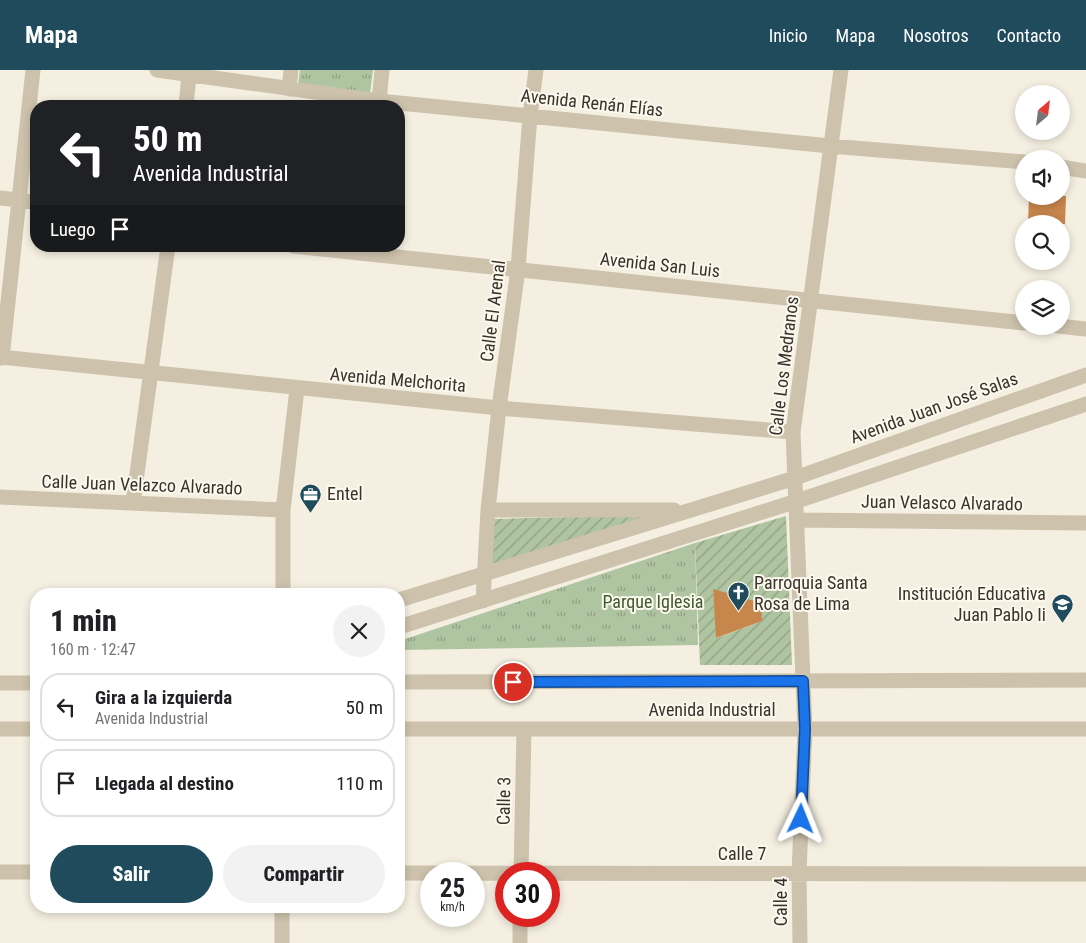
<!DOCTYPE html>
<html lang="es">
<meta charset="utf-8">
<style>
body{margin:0;font-family:"Roboto Condensed",sans-serif;background:#f2f2f2;color:#202124;height:100vh;display:flex;flex-direction:column;font-size:19px;white-space:nowrap}
*{box-sizing:border-box;margin:0}
p{font-size:16px;color:#757577}
.icon{flex:none;width:28px;height:28px;fill:none;stroke:currentColor;stroke-width:2;stroke-linecap:round;stroke-linejoin:round}
.map{position:relative;flex:1;overflow:hidden}
.panel{position:absolute;left:30px;top:518px;width:375px;height:325px;display:flex;flex-direction:column;background:#fff;border-radius:20px;box-shadow:0 2px 8px #0003}
.panel>*{flex:none}
.guide{position:absolute;left:30px;top:30px;width:375px;height:152px;border-radius:20px;box-shadow:0 2px 8px #0003;background:#202124;color:#fff;overflow:hidden}
.needle{width:32px;rotate:28deg}
.tools{position:absolute;left:1015px;top:15px;display:grid;gap:10px}
.tools a{display:grid;place-items:center;width:55px;height:55px;border-radius:50%;background:#fff;box-shadow:0 2px 8px #0003;font-size:25px}
.speed{position:absolute;left:420px;top:792px;display:flex;gap:10px;font-size:25px;font-weight:700;text-align:center}
.speed>*{display:grid;place-content:center;width:65px;height:65px;border-radius:50%;background:#fff;box-shadow:0 2px 8px #0003;line-height:1}
.speed small{font-size:12px;font-weight:400}
.speed .limit{border:8px solid #d22;background:#fff;color:#111}
.pin{position:absolute;display:grid;place-items:center;width:42px;height:42px;color:#fff;margin:-21px;border:2px solid #fff;border-radius:50%;box-shadow:0 1px 5px #0007}
.me{position:absolute;width:55px;margin:-28px;rotate:2deg;stroke-linejoin:round;filter:drop-shadow(0 0 4px #0008)}
.turn{display:flex;align-items:center;gap:18px;height:105px;padding:0 20px;font-size:22px}
.turn .icon{width:65px;height:65px;stroke-width:2.5}
.turn b{display:block;font-size:35px;line-height:42px}
.then{display:flex;align-items:center;height:48px;padding:0 20px;background:#0003;gap:10px;font-size:19px}
.round{display:grid;place-items:center;flex:none;width:52px;height:52px;border-radius:26px;background:#f2f2f2}
.summary{display:flex;align-items:center;justify-content:space-between;height:85px;padding:0 20px}
h1{font-size:30px;font-weight:800;line-height:38px}
.primary-button{display:flex;gap:10px;margin-top:auto;padding:10px 20px}
.primary-button a{flex:1;height:58px;border-radius:30px;background:#1f4b5d;color:#fff;font-size:20px;font-weight:800;line-height:58px;text-align:center}
.primary-button a+a{background:#f2f2f2;color:#202124}
ul{padding:0;list-style:none}
li{display:flex;align-items:center;gap:15px;height:68px;margin:0 10px 8px;padding:0 10px;border:2px solid #e0e0e0;border-radius:20px}
li div{flex:1}
li b{display:block;font-size:19px}
li em{font-style:normal}
header{display:flex;align-items:center;gap:30px;box-sizing:border-box;height:70px;padding:0 25px;background:#1f4b5d;color:#fff}
header strong{font-size:24px}
nav{display:flex;gap:28px;margin-inline-start:auto;font-size:18px}
.map>svg:first-child{display:block}
</style>
<header>
<strong>Mapa</strong>
<nav><a>Inicio</a><a>Mapa</a><a>Nosotros</a><a>Contacto</a></nav>
</header>
<div class="map">
<svg width="1086" height="873" viewBox="0 0 1086 873">
<defs>
<pattern id="grass-tufts" width="24" height="20" patternUnits="userSpaceOnUse" patternTransform="scale(1.25)"><rect width="24" height="20" fill="#afc4a0"/><path d="M3 7l-1-3M5 7V3M7 7l1-3M15 17l-1-3M17 17v-4M19 17l1-3" fill="none" stroke="#90a083"/></pattern>
<pattern id="garden-furrows" width="10" height="10" patternUnits="userSpaceOnUse" patternTransform="scale(1.25)"><rect width="10" height="10" fill="#afc4a0"/><path d="M-1 1l2-2M0 10L10 0M9 11l2-2" fill="none" stroke="#90a083"/></pattern>
</defs>
<rect width="100%" height="100%" fill="#f4efe1"/>
<path fill="url(#grass-tufts)" d="M300 0H373L370 24 298 15Z
M695 473 698 575 399 580V571Z"/>
<path fill="url(#garden-furrows)" fill-rule="evenodd" d="M661 445 490 496 491 449Z
M786 446 792 595H700L695 473ZM713 519 762 551 717 568Z"/>
<path fill="#c7864c" d="M1029 126H1066L1065 154H1028Z
M713 519 761 533 762 551 716 568Z"/>
<g fill="none" stroke-linecap="round" stroke-linejoin="round">
<path stroke="#cdc2ac" stroke-width="15" d="M157 0 379 31 830 76 1024 92
M289 19 291 0
M379 31 382 0
M186 36 189 6
M1061 97 1086 101
M0 128 36 132
M293 176 1024 253
M1058 256 1086 259
M0 287 499 338 793 362
M2 288 33 0
M0 427 283 440
M133 433 168 176
M488 440H674
M797 450 1086 453
M283 524V440L297 319
M399 530 795 408 1086 305
M483 531 488 440 499 338 518 199 530 46 536 0
M399 557 797 431 1086 334
M399 612 1086 610
M0 613H36
M0 659H36
M399 659H1086
M0 802H36
M399 803 1086 804
M521 804 524 659
M282 873V836
M520 873V846
M800 873 799 803 805 659 793 362 841 0"/>
</g>
<g fill="none" stroke-linecap="round" stroke-linejoin="round">
<defs>
<path id="route" d="M513 612 803 611 805 659 801 749"/>
</defs>
<use href="#route" stroke="#114b97" stroke-width="12"/>
<use href="#route" stroke="#1a73e8" stroke-width="9"/>
</g>
<defs>
<symbol id="office-pin" viewBox="-11 -11 22 30"><path d="M0 17L-7.5 6A9.5 9.5 0 1 1 7.5 6Z" fill="#1f4b5d" stroke="#fbf8ee"/><path d="M-6-3h4V-5.5h4V-3h4V5H-6ZM-1-4.5V-3h2v-1.5ZM-6 0V1H6V0Z" fill="#fff"/></symbol>
<symbol id="church-pin" viewBox="-11 -11 22 30"><path d="M0 17L-7.5 6A9.5 9.5 0 1 1 7.5 6Z" fill="#1f4b5d" stroke="#fbf8ee"/><path d="M-1.2-6h2.4v3.5h3.3v2.4h-3.3V6h-2.4V-.1h-3.3v-2.4h3.3Z" fill="#fff"/></symbol>
<symbol id="school-pin" viewBox="-11 -11 22 30"><path d="M0 17L-7.5 6A9.5 9.5 0 1 1 7.5 6Z" fill="#1f4b5d" stroke="#fbf8ee"/><path d="M0-5L7-2L0 1L-7-2ZM-4 1L0 2.5L4 1V4Q0 6-4 4Z" fill="#fff"/></symbol>
</defs>
<g fill-rule="evenodd">
<use href="#office-pin" x="298" y="412" width="25" height="34"/>
<use href="#church-pin" x="726" y="510" width="25" height="34"/>
<use href="#school-pin" x="1050" y="522" width="25" height="34"/>
</g>
<g text-anchor="middle" stroke-width="4" stroke-linejoin="round" paint-order="stroke">
<g font-size="18" fill="#3b332b" stroke="#fbf8ee">
<text transform="translate(592 33) rotate(6)" y="6">Avenida Renán Elías</text>
<text transform="translate(660 195) rotate(6)" y="6">Avenida San Luis</text>
<text transform="translate(493 241) rotate(-83)" y="6">Calle El Arenal</text>
<text transform="translate(784 296) rotate(-83)" y="6">Calle Los Medranos</text>
<text transform="translate(398 310) rotate(5)" y="6">Avenida Melchorita</text>
<text transform="translate(934 338) rotate(-20)" y="6">Avenida Juan José Salas</text>
<text transform="translate(142 415) rotate(2)" y="6">Calle Juan Velazco Alvarado</text>
<text transform="translate(942 433) rotate(1)" y="6">Juan Velasco Alvarado</text>
<text x="712" y="646">Avenida Industrial</text>
<text transform="translate(504 731) rotate(-89)" y="6">Calle 3</text>
<text x="742" y="790">Calle 7</text>
<text transform="translate(781 832) rotate(-90)" y="6">Calle 4</text>
</g>
<g font-size="18" fill="#3b332b" stroke="#fbf8ee" text-anchor="start">
<text x="327" y="430">Entel</text>
<text x="754" y="519">Parroquia Santa<tspan x="754" dy="21">Rosa de Lima</tspan></text>
<text x="1046" y="530" text-anchor="end">Institución Educativa<tspan x="1046" dy="21">Juan Pablo Ii</tspan></text>
</g>
<g font-size="18" fill="#40592e" stroke="#fbf8ee">
<text x="653" y="538">Parque Iglesia</text>
</g>
</g>
</svg>
<div class="tools">
<a><svg class="needle" viewBox="-14 -14 28 28"><path d="M0-13l5 13h-10z" fill="#e53935"/><path d="M0 13l5-13h-10z" fill="#757577"/></svg></a>
<a><svg class="icon" aria-label="sound" viewBox="0 0 24 24"><path d="M4 9h4l5-4v14l-5-4H4zM17 9q2 3 0 6"/></svg></a>
<a><svg class="icon" aria-label="search" viewBox="0 0 24 24"><circle cx="10" cy="10" r="6"/><path d="M15 15l6 6"/></svg></a>
<a><svg class="icon" aria-label="layers" viewBox="0 0 24 24"><path d="M12 4l9 5-9 5-9-5zM3 14l9 5 9-5"/></svg></a>
</div>
<div class="speed"><div>25<small>km/h</small></div><div class="limit">30</div></div>
<div class="pin" style="left:513px;top:612px;background:#d93025"><svg class="icon" aria-label="arrive" viewBox="0 0 24 24"><path d="M6 21V4h12l-3 4 3 4H6"/></svg></div>
<svg class="me" style="left:801px;top:749px" viewBox="-20 -20 40 40"><path d="M0-17L14 15 0 8-14 15z" fill="#1a73e8" stroke="#fff" stroke-width="4"/></svg>
<div class="guide">
<div class="turn"><svg class="icon" aria-label="left" viewBox="0 0 24 24"><path d="M17 20v-9H6M10 6l-5 5 5 5"/></svg><div><b>50 m</b>Avenida Industrial</div></div>
<div class="then">Luego<svg class="icon" aria-label="arrive" viewBox="0 0 24 24"><path d="M6 21V4h12l-3 4 3 4H6"/></svg></div>
</div>
<section class="panel">
<div class="summary"><div><h1>1 min</h1><p>160 m · 12:47</p></div><a class="round"><svg class="icon" aria-label="close" viewBox="0 0 24 24"><path d="M6 6l12 12M18 6L6 18"/></svg></a></div>
<ul>
<li><svg class="icon" aria-label="left" viewBox="0 0 24 24"><path d="M17 20v-9H6M10 6l-5 5 5 5"/></svg><div><b>Gira a la izquierda</b><p>Avenida Industrial</p></div><em>50 m</em></li>
<li><svg class="icon" aria-label="arrive" viewBox="0 0 24 24"><path d="M6 21V4h12l-3 4 3 4H6"/></svg><div><b>Llegada al destino</b></div><em>110 m</em></li>
</ul>
<div class="primary-button"><a>Salir</a><a>Compartir</a></div>
</section>
</div>
